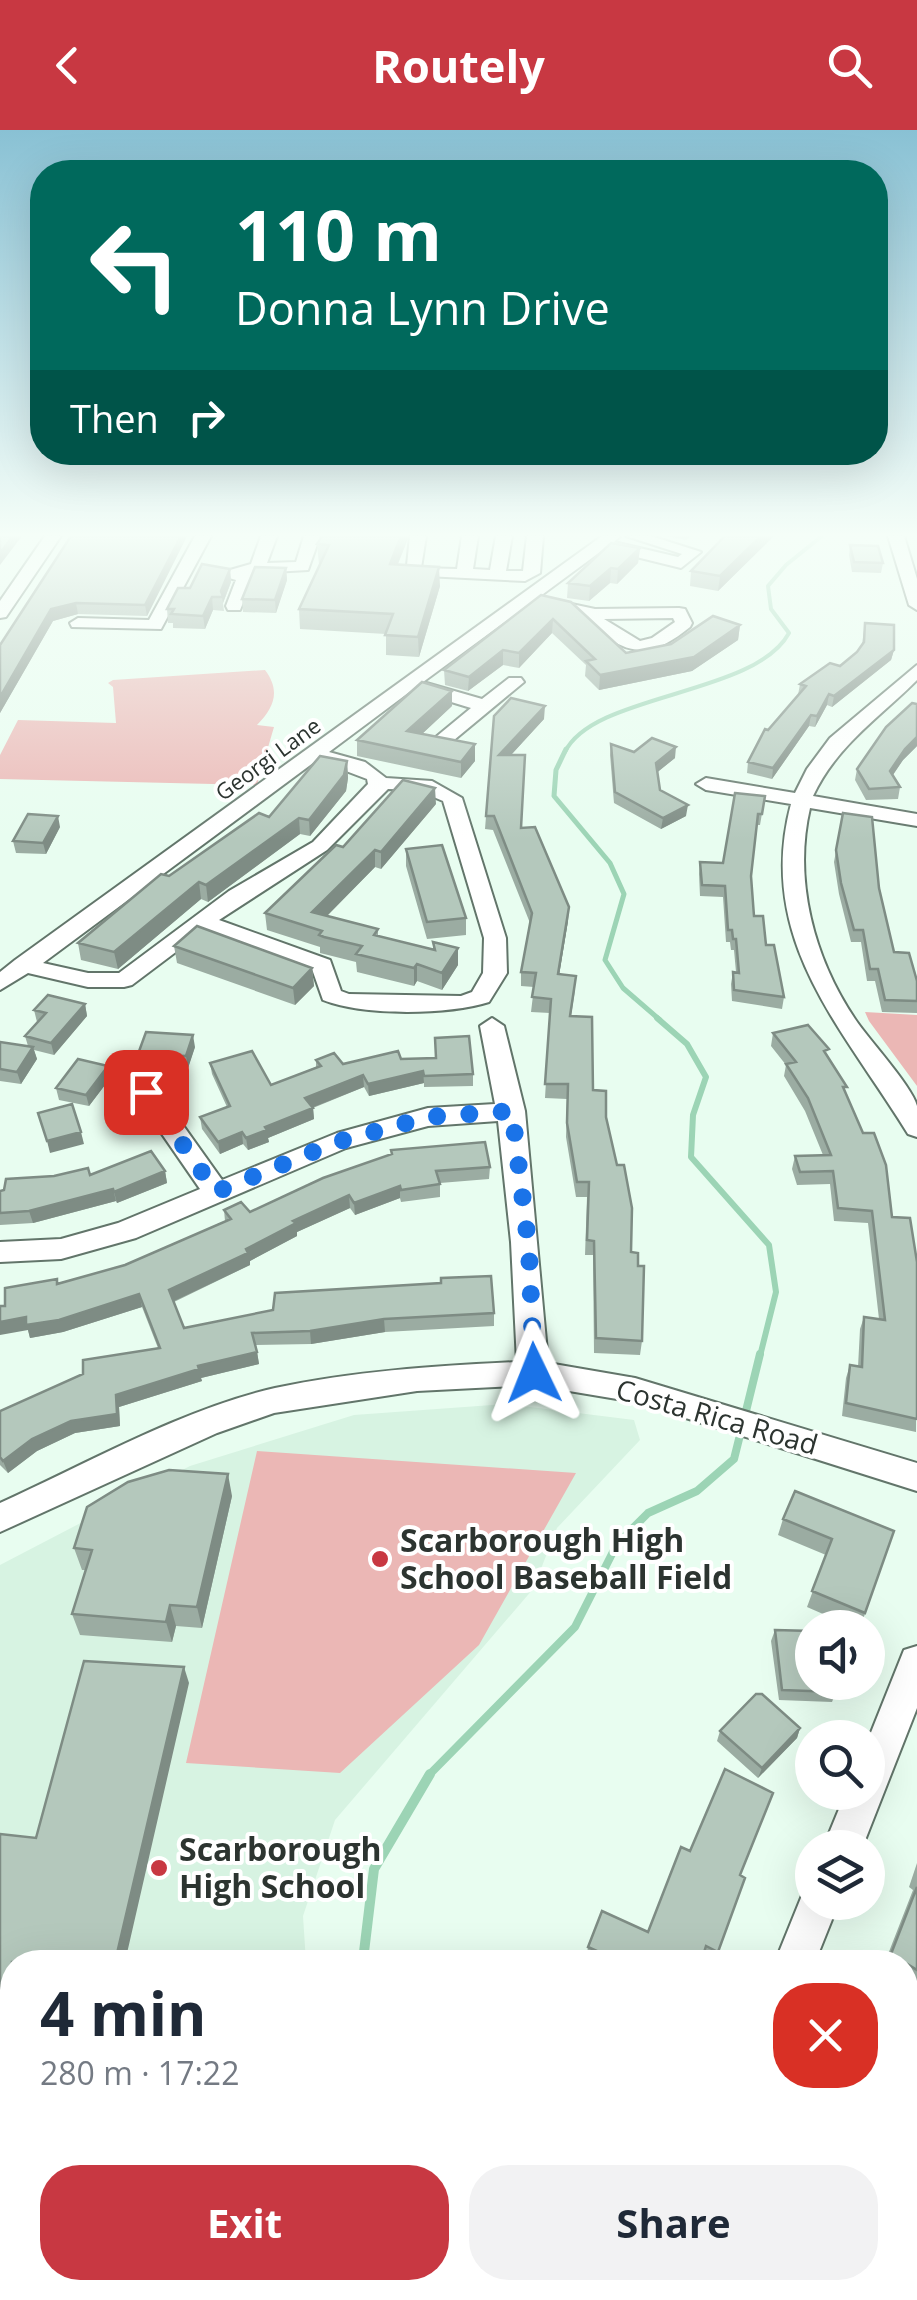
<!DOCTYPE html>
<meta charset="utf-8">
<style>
body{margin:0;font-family:"Open Sans",sans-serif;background:#f2f2f3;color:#1f2937;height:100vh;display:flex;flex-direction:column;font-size:38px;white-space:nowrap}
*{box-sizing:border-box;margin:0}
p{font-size:32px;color:#747a83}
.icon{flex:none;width:55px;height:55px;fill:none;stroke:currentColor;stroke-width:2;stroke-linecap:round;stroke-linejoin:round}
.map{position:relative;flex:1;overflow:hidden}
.panel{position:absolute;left:0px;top:1820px;width:918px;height:350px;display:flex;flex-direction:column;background:#fff;border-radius:40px 40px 0 0;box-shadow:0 10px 40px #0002}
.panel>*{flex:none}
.guide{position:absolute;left:30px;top:30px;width:858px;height:305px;border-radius:40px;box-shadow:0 10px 40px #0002;background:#00695c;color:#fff;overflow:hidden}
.buttons{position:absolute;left:795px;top:1480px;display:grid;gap:20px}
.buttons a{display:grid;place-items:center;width:90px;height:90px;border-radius:50%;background:#fff;box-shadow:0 10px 40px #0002;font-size:50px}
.pin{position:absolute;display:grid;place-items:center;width:85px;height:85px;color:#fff;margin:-42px;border-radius:20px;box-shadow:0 5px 15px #0006}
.me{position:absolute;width:110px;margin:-55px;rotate:358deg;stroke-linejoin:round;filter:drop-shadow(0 0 8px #0008)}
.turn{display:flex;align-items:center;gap:35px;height:210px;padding:0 40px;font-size:45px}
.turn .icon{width:130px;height:130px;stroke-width:2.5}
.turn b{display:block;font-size:70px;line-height:85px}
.then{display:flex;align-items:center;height:95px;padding:0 40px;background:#0003;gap:20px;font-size:38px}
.round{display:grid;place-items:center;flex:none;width:105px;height:105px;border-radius:40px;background:#f2f2f3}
.headline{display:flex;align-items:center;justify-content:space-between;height:170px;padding:0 40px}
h1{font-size:60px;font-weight:700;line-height:75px}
.primary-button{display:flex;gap:20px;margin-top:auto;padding:20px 40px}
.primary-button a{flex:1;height:115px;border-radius:40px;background:#c83842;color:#fff;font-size:40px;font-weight:700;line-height:115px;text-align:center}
.primary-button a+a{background:#f2f2f3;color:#1f2937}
header{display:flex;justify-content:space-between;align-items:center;height:130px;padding:0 40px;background:#c83842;color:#fff;font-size:45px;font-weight:700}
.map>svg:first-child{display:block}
</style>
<header><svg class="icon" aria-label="back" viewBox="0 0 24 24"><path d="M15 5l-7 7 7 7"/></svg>Routely<svg class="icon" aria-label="search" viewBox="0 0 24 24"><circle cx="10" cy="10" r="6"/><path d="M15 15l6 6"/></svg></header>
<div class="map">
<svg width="917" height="2170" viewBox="0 0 917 2170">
<rect width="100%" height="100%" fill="#e8fdf0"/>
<path fill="#d7f3e2" d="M506 1274 634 1290 640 1310 557 1398 533 1459 335 1690 303 1786 306 1832H12V2158H293L288 2170H0V1435L190 1336 354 1285Z"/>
<path fill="#ebb7b5" d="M265 540C281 561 274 578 257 595L274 597 257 655 0 649V625L18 590 116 593 113 557 108 553 113 550Z
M865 882 917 885V956L869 891Z
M257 1321 576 1343 479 1515 340 1643 186 1633Z"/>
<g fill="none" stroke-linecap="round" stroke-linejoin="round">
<path stroke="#9cd4b5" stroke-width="4" d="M565 622C593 563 755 566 789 503L771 479 768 456 786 435 822 406"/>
<path stroke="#9cd4b5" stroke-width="5" d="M566 619 556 640 554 666 610 733 624 764 605 830 623 858 660 890"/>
<path stroke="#9cd4b5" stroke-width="6" d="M657 888 687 914 706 947 693 985 691 1027 769 1115 776 1162 760 1226"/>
<path stroke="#9cd4b5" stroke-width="8" d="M745 1285 760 1224
M428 1646 575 1497 617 1414 648 1383 697 1361 734 1329 742 1297"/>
<path stroke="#9cd4b5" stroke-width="10" d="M368 1832 364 1822 374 1739 430 1644
M372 2170 378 2158"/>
<defs>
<path id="minor" d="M45 406H61L6 487 0 488V471Z
M195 406H211L161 499 72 497 70 493 78 488 149 490Z
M261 406H277L267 433 296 432 304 406H320L308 440 255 443 240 480H228L226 476 236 450 216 444 251 434Z
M410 406H426L421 438 457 439 462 406H478L473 439 490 440 496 406H512L506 441H523L527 406H543L540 443 525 451 406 445Z
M602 406H620L614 412 678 427 682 424 626 406H651L701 422 681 438 604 419 539 467 595 479 679 478 685 479 692 493 690 497C664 518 641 530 610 509 600 502 591 497 587 487L537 475 536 469 423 552 482 569 509 548H521L524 552 448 615 441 617 431 611 471 578 412 560 329 622 365 632 386 648 432 651 462 668 506 808 507 843 489 872C448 885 363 886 323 870L312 839 205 800 132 855 124 857H88L28 843 0 860V842L15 830ZM673 488 675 492 652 508 640 511 604 489ZM317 630 367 649 368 654 313 712 229 761 119 843H88L43 833ZM388 659 417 660 443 671 484 808 483 843 472 862 461 866 349 864 341 861 330 830 219 790 327 720Z
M888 406H904L917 449V480L909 475Z
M917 535V550C878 589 837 615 813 666L917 684V696L810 678C793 750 814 828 855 889 869 910 911 955 917 976 917 985 917 998 917 1007L908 1004C843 898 755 810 791 674L706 660 696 654 706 648 795 663 807 639 830 608Z
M492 888 504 896 525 981 548 1233 635 1248 917 1333V1361L635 1272 533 1255 417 1261 274 1283 217 1303 0 1402V1373C84 1335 185 1278 275 1258 354 1241 437 1236 517 1232L511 1112 498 991 428 996 346 1018 136 1108 61 1129 0 1132V1112L61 1109 118 1093 200 1059 133 962 137 956H155L222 1050 337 1003 428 978 495 974 480 896Z
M917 1516V1578L862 1718H823L846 1662H868V1610L904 1520Z
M812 1755V1772H839L815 1832H775L805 1758Z
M701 2158H747L746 2170H700Z"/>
</defs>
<use href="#minor" stroke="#62756a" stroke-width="4"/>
<use href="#minor" fill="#fff" fill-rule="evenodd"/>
</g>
<path fill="#9baca2" d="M187 406 147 486 78 484 53 491 0 583V515Z
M322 406H409L398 434 440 456 419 527 386 525V504L300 499 299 479 320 434H319L317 414Z
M665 406H691L686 410Z
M725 406H774L718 461 690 456 691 441Z
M850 415 883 433 881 443 852 442 849 425Z
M640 418 638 433 617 454 610 453 589 471 567 468 568 453Z
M286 438 287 450 276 483 243 482 242 469Z
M230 439 231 452 223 473 224 481 213 480 205 499 173 498V493H168L167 479 190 458Z
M541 465 626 523 671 514 740 495 738 510 692 541 599 560 585 546 586 535 552 503 519 538 503 535 468 561 445 555 444 540Z
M865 493 894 520 891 530 832 577 827 575 815 597 809 596 772 649 747 643 748 632 768 600 798 565 800 554 840 536 857 522 862 515Z
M917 574V616L903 630 893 645 900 657 898 669 866 670 855 650 857 639Z
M452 576 422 604 475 614V631L461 648 357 626V610Z
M494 586 544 589 511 625 521 698 568 791 559 844 575 860 571 886 593 960 606 987 631 1122 642 1211 640 1225 594 1223 593 1125H585L587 1067H576L566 1007 567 969 545 968 550 883 531 882 534 857 521 856V842L530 793 493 700 485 699Z
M611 614 634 622 675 628 657 642 660 660 686 686 661 699 614 673 610 625Z
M347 631 348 648 346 661 310 706 300 704 208 772 201 769 118 839 81 830 78 813 169 746 269 687Z
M765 666 760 695H757L751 746 754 786 784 867 782 879 732 871 731 854 733 842H736L734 820H731L730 812H726L723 767 700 766 699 744 700 732 723 733Z
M436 674 381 739 375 737 327 786 378 799V806L433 819V812L458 835 442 860 417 851 414 856 357 842 356 832 320 823V817L267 800 265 783 343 717Z
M843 683 879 758 894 822 917 851V883L882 882 875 851H867L861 812H851L839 764 834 732Z
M60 697 46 724 16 723 13 711Z
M406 719 466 788V805L427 809 406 736Z
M174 816 312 838 314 856 295 875 177 833Z
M85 874 87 886 54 925 34 920 37 929 21 954 0 951V912L28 916 25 906 37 892 34 880Z
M773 903 828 926 846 964 892 1087 917 1132 916 1302 842 1286 846 1248 850 1235 858 1237 860 1199 864 1187 879 1189 868 1093 834 1091 830 1054 797 1055 792 1039 795 1026 823 1025 805 981 784 946 786 935 771 916Z
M435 908 473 944V956L424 957V953L369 966 364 957 313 978 314 989 268 1008 269 1012 248 1020 243 1014 220 1024 202 999 200 987 227 977 212 944 210 933 271 955 316 937V930L343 934 435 928Z
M195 917 188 938 140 936 138 924Z
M111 947 89 976 59 970 56 958Z
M391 1020 490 1037 489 1049 440 1053V1067L401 1072 400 1068 355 1085 350 1078 297 1102V1106L250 1131V1135L174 1172 184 1198 494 1183V1196L385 1202 311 1214 256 1215 259 1234 201 1248 202 1251 119 1277 120 1296 75 1303 37 1321 8 1343 0 1335V1281L158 1218 142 1177 63 1202 30 1208 28 1200 5 1176 57 1149 58 1153 125 1135 225 1091 224 1080 250 1082 391 1025Z
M165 1041 167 1053 117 1073 116 1071 33 1093 0 1095V1061L90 1045Z
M232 1366 202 1498 176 1496 172 1512 80 1505 72 1484 85 1440H82L74 1418Z
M783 1389 894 1401 860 1498H855L807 1477 826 1425 778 1405Z
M775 1500 836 1562 832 1572 779 1570 771 1511Z
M800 1598 797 1608 758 1648 717 1611 720 1601Z
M917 1733V1857L905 1850V1832H885L913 1760 909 1757Z
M740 1746 745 1748 714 1832H710L702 1828 701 1832H592L586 1830 588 1817 648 1802Z
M905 1893 917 1899V1973L905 1968Z
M905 2007 917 2012V2083L905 2078Z
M816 2158H899V2170H832L816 2165Z"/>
<path fill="#7e8c84" d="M13 406H22L0 435V423Z
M181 406H187L147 486 145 475Z
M401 406H409L390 453V434Z
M761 406H774L718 461 720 446Z
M640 418 638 433 617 454 618 439Z
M439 437 440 456 419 527 418 507Z
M286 438 287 450 276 483 275 470Z
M611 438 610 453 589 471 590 456Z
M230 439 231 452 223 473 221 461Z
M212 467 213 480 205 499 203 486Z
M76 473 78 484 53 491 0 583V567L51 479Z
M553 489 552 503 519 538V523Z
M740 495 738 510 692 541 599 560 600 545Z
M503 520V535L468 561 469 547Z
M894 520 891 530 832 577 834 566Z
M452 561V576L408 617 407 601Z
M829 564 827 575 815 597 817 586Z
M545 576 544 589 499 638V625Z
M811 585 809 596 772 649 773 638Z
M917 607V616L903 630 888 652 890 641 905 619Z
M475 614V631L461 648V632Z
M676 617 675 628 654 645 656 633Z
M347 631 348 648 346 661 310 706 309 690Z
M435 658 436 674 381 739V722Z
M688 675 686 686 661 699 663 688Z
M58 686 60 697 46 724 43 713Z
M299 688 300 704 208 772 206 755Z
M375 720V737L314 799 312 782Z
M199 752 201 769 118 839 114 822Z
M569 777 568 791 557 858 558 844Z
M458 818V835L442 860V843Z
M417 834V851L414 856V838Z
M312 838 314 856 295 875 293 858Z
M85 874 87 886 54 925 51 913Z
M193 905 195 917 188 938 186 926Z
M33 917 37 929 21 954 17 942Z
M108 936 111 947 89 976 86 965Z
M423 941 424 953 369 966 368 954Z
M363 945 364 957 306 980 305 968Z
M313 978 314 989 268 1008 269 1012 248 1020 246 1008 265 997Z
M81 1002 84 1014 50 1023 47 1011Z
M242 1002 243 1014 220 1024 218 1012Z
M165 1041 167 1053 117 1073 114 1062Z
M400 1056V1068L355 1085 354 1073Z
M113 1059 116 1071 33 1093 29 1081Z
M349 1065 350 1078 297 1102V1106L250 1131V1135L172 1172 169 1160 246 1119 293 1091Z
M139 1164 142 1177 63 1202 30 1208 28 1200 0 1205V1192Z
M384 1189 385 1202 311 1214 310 1201Z
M257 1222 259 1234 201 1248 202 1251 119 1277 120 1296 75 1303 37 1321 8 1343 3 1331 32 1309 116 1265 198 1236Z
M228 1344 232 1366 202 1498 197 1477Z
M170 1475 176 1496 172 1512 166 1492Z
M184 1537 189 1553 125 1832H115Z
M800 1598 797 1608 758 1648 762 1638Z
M40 2158H50L47 2170H37Z"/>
<path fill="#b4c8bc" stroke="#7e8c84" stroke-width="2.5" d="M0 406H13L0 423Z
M71 406H181L145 475 76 473 51 479 0 567V515Z
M322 406H401L390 434 439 437 418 507 385 505 393 484 299 479 329 415 317 414Z
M725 406H761L720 446 691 441Z
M611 413 640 418 618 439 611 438 590 456 568 453Z
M850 415 878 416 883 433 854 432Z
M202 434 230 439 221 461 223 467H212L203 486 171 484 174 479H167L178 458H190Z
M255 437 286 438 275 470 242 469Z
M541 465 571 472 626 523 671 514 713 486 740 495 694 527 600 545 586 531 595 529 553 489 519 523 503 520 469 547 444 540Z
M865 493 894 495V520L834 566 829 564 817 586 811 585 773 638 748 632 765 599 768 600 806 556 800 554 830 533 840 536 857 522 864 512Z
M422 552 452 561 407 601 475 614 461 632 357 610Z
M511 568 545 576 499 625H525L521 698 535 697 569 777 558 844 576 846 570 886 592 887 593 960 606 961V987L617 1035H624L632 1078 631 1122 638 1123V1136H644L642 1211 596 1208 594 1111 587 1110 589 1052H577L567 993 568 954H545L551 869 532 867 536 843 521 842 532 783 494 686H486L494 586Z
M912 573 917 574V607L905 619 890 641 900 657 869 659 857 639 886 597Z
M652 608 676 617 656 633 660 660 688 675 663 688 615 662 611 614 634 622Z
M320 626 347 631 344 645 309 690 299 688 206 755 199 752 114 822 78 813 161 744 169 746 259 683 269 687Z
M403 650 435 658 381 722 375 720 312 782 378 799 374 805 435 820 433 812 458 818 442 843 417 834 414 838 356 824 362 816 324 807 319 805 322 801 265 783 336 715 343 717Z
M735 663 765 666 762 684H758L751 746 754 786H763L766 815H774L784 867 734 860 733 842 739 843 736 809H733L732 800H728L725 756 702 755 700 732 723 733Z
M843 683 872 687 879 758 894 822 909 823 917 851V871L885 870 878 839H870L863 800H854L841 753 836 720Z
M28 684 58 686 43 713 13 711Z
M442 715 466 788 427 792 406 719Z
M197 796 312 838 293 858 174 816Z
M48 865 85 874 51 913 25 906 46 883 34 880Z
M808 895 829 919 824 921 847 957H843L863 1003H874L886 1035 892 1087 910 1088 917 1132V1289L846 1273 850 1235 862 1237 864 1187 885 1190 872 1081 838 1078 833 1041 800 1042 795 1026 831 1025 808 968 786 934 796 932 773 903Z
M146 902 193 905 186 926 138 924Z
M469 906 473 944 424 946 423 941 368 954 363 945 305 968 313 978 265 997 267 1000 246 1008 242 1002 218 1012 200 987 230 976 210 933 252 921 271 955 321 936 316 930 334 923 343 934 398 921 401 929 436 928 435 908Z
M0 912 33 917 17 942 0 939Z
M78 929 108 936 86 965 56 958Z
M72 974 81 1002 47 1011 38 983Z
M485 1012 490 1037 436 1041 440 1054 401 1060 400 1056 354 1073 349 1065 293 1091 296 1093 246 1119 248 1123 169 1160 184 1198 273 1180 275 1163 441 1153V1148L491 1146 494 1183 384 1189 310 1201 252 1203 257 1222 198 1236 199 1239 116 1265 117 1284 71 1291 32 1309 3 1331 0 1327V1281L83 1244V1230L160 1218 139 1164 59 1190 26 1195V1187L0 1192V1176H5V1158L57 1149V1154L125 1135 231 1089 224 1080 241 1072 250 1082 323 1048 392 1024 391 1020Z
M151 1021 165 1041 114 1062 113 1059 29 1081 0 1083V1061L4 1060 6 1049 54 1046 88 1038 90 1045Z
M169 1340 228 1344 197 1477 170 1475 166 1492 72 1484 92 1420 74 1418 87 1377 128 1352Z
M795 1361 894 1401 865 1483 812 1461 832 1409 783 1389Z
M775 1500 812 1501V1552H834L836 1562 782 1560Z
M84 1531 184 1537 115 1832H12V2158H40L37 2170H0V1704L36 1708Z
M756 1564H762L800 1598 762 1638 720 1601Z
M725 1639 773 1663 740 1745 745 1748 718 1822 706 1816 701 1832H621L588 1817 602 1781 648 1802 681 1717 690 1721Z
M917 1757V1840L891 1824Z
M905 1893 917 1899V1959L905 1953Z
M905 2007 917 2012V2070L905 2065Z
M490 2158H634V2170H488Z
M824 2158H899V2170H863Z"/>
<linearGradient id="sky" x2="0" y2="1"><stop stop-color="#89c1d4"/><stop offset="0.57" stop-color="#f5fef8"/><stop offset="1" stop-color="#f5fef8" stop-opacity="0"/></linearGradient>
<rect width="917" height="710" fill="url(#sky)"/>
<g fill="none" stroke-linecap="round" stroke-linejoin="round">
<path stroke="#1a73e8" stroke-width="18" stroke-dasharray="0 32.4" d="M146 962 216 1062 337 1012 428 987 512 981 529 1120 534 1243"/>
</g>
<g fill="#c83842" stroke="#fff" stroke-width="4">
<circle cx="380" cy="1429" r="10"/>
<circle cx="159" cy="1738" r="10"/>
</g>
<g text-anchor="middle" stroke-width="8" stroke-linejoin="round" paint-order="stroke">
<g font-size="22" fill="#2c3430" stroke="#fff">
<text transform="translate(268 629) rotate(-36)" y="8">Georgi Lane</text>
</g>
<g font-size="28" fill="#2c3430" stroke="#fff">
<text transform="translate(717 1287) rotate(16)" y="10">Costa Rica Road</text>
</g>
<g font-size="32" font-weight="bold" fill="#2c3430" stroke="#fff" text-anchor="start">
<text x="400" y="1422">Scarborough High<tspan x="400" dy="37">School Baseball Field</tspan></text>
<text x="179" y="1731">Scarborough<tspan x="179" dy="37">High School</tspan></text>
</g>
</g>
</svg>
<div class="buttons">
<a><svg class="icon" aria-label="sound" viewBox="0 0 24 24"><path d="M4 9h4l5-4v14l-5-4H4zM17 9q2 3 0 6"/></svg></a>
<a><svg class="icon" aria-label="search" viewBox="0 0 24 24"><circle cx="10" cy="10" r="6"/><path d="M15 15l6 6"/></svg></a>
<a><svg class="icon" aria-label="layers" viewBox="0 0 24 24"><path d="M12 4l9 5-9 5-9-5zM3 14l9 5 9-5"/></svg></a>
</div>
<div class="pin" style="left:146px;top:962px;background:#d93025"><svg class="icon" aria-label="arrive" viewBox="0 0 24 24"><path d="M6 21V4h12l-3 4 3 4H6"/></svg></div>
<svg class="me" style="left:534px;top:1243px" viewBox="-20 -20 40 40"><path d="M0-17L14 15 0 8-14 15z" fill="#1a73e8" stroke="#fff" stroke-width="4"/></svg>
<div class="guide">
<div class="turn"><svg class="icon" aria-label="left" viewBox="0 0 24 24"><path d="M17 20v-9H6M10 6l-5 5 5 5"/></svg><div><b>110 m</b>Donna Lynn Drive</div></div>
<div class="then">Then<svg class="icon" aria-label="right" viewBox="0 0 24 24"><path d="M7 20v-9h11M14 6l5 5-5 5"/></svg></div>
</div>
<section class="panel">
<div class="headline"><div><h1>4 min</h1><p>280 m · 17:22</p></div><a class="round" style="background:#d93025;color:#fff"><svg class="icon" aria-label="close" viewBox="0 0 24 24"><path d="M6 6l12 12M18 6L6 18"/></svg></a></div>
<div class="primary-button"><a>Exit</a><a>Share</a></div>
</section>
</div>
